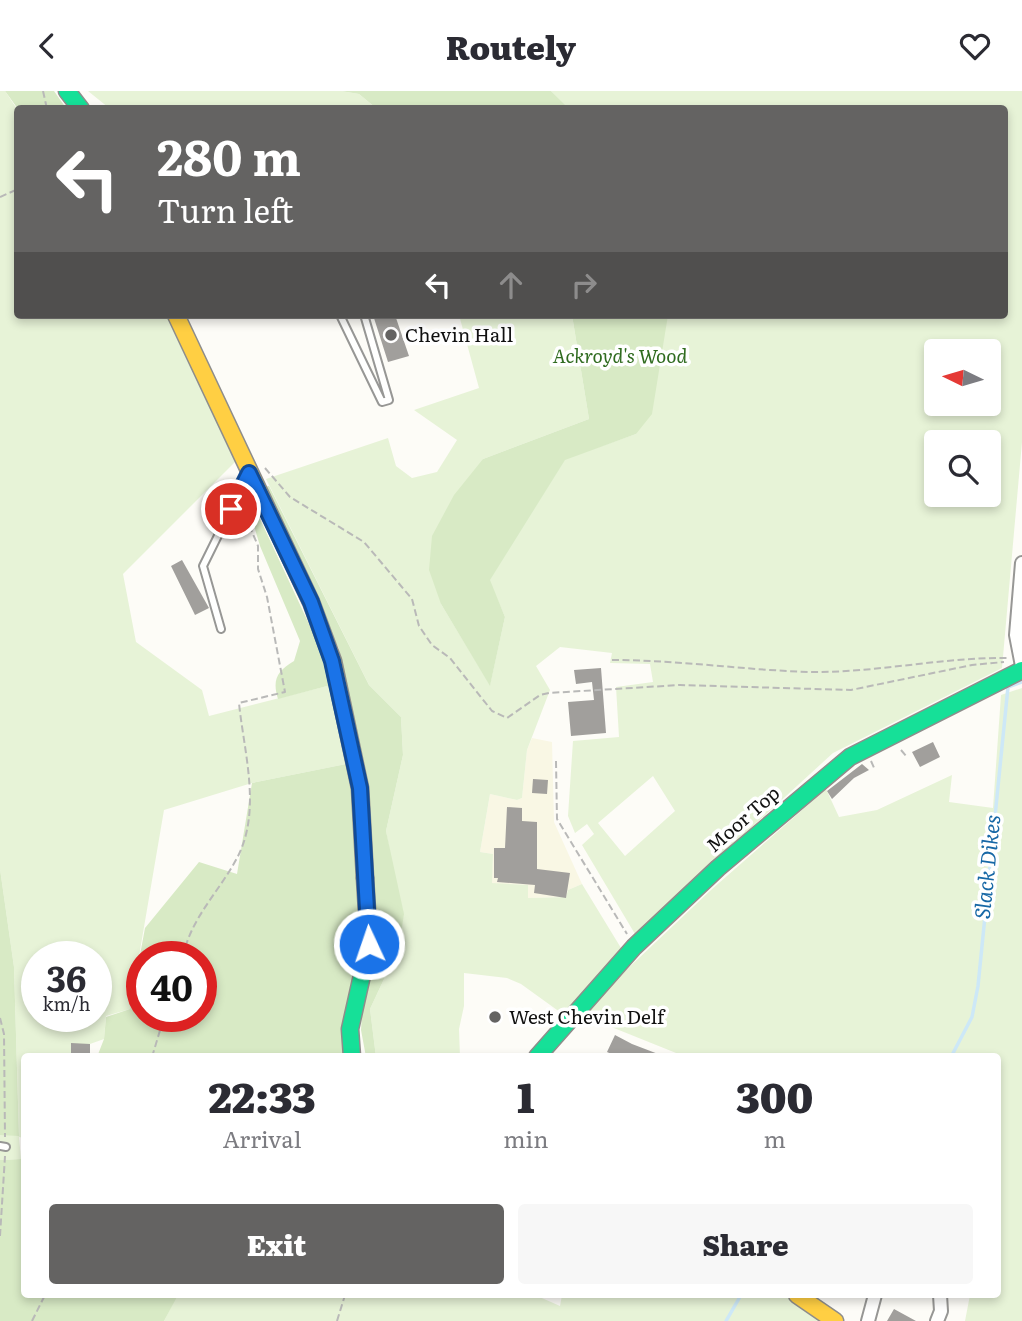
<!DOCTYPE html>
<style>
body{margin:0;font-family:Literata,serif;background:#f7f7f7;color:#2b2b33;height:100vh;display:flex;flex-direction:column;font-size:26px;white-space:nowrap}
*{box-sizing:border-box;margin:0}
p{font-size:23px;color:#7c7c81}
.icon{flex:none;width:38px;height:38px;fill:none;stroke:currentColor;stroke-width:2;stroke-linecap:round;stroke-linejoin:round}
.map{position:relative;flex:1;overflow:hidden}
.details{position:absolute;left:21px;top:962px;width:980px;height:245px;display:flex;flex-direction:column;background:#fff;border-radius:7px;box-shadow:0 4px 10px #0003}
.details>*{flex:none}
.guide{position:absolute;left:14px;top:14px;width:994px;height:214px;border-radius:7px;box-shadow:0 4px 10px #0003;background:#646362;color:#fff;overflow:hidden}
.needle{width:46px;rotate:275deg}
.fabs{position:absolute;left:924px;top:248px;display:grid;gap:14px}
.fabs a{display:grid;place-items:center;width:77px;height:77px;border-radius:7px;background:#fff;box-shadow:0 4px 10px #0003;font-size:35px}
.speed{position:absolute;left:21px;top:850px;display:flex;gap:14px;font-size:35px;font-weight:700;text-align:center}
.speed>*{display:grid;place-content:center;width:91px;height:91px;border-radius:50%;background:#fff;box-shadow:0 4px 10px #0003;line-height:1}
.speed small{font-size:18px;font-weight:400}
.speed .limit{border:10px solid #d22;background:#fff;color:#111}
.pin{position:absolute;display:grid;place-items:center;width:60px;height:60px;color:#fff;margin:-30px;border:4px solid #fff;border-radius:50%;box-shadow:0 2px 7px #0007}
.me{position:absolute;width:77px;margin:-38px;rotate:357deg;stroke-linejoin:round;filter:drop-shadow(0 0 5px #0008)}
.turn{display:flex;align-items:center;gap:24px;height:147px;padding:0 28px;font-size:32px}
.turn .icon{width:91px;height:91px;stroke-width:2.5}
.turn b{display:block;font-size:49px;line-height:60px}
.lanes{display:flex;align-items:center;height:66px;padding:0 28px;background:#0003;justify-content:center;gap:35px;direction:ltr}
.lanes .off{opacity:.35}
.eta{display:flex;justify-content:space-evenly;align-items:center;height:119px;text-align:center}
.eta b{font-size:42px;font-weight:800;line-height:49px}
.primary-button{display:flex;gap:14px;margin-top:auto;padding:14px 28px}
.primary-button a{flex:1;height:80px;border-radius:7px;background:#646362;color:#fff;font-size:28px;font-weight:800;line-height:80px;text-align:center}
.primary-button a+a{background:#f7f7f7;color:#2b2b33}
header{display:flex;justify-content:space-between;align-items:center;height:91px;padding:0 28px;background:#fff;font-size:32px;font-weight:800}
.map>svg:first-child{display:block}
</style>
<header><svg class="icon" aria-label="back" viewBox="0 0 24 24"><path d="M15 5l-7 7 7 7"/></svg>Routely<svg class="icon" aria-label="heart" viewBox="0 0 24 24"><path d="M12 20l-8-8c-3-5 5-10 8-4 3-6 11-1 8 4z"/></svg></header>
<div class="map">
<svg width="1022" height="1230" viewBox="0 0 1022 1230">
<rect width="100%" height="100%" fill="#fdfcf7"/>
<path fill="#f9f7e4" d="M532 647 552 651 554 731 582 793 568 799 566 806 528 807V794L491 793 493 763 480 761 490 703 517 709 522 707 527 659Z"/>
<path fill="#e7f3d7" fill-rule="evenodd" d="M0 0H5L17 18 18 224H170L235 371 123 483 136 551 202 599 209 625 331 594 351 672 252 692 164 719 130 918 106 925 104 948 90 953H71V966H24V1047L19 1046 21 1068 0 1069V1044H19L14 876 0 778ZM37 866H96V926H37Z
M88 0H341L359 3 376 17H109Z
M551 0H1022V351L1002 577 833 662 635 843 582 754 594 743 587 733 575 742 568 725 573 650 619 646 616 596 653 591 650 573 610 572 612 562 560 556 536 575 550 599 527 659 522 707 517 709 490 703 480 761 493 763 492 792 528 794V807L566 806 568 799 582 793 621 857 564 924 521 893 507 887 464 882V915L459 938 460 966H376L370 918 399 856 393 779 386 740 403 664 401 626 369 594 266 388 388 347 396 375 412 387 437 381 457 349 414 319 479 297 459 224H572L589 328 483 368 441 513 490 594 505 526 489 489 565 368 636 343 668 224H1004V18H568ZM936 261H989V313H936ZM936 352H989V404H936ZM653 685 675 720 625 765 598 732Z
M1022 597V1230H965L970 1204H998V966H686L594 929 585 918 711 799 826 698 839 726 877 719 952 684 949 711 993 717 1001 604Z
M177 1204H535L560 1215 562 1204H784L822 1230H164Z"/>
<path fill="#d8eac5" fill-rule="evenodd" d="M5 0H54L66 17 18 18Z
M341 0H551L568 17H376L359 3Z
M572 224H668L652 323 636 343 565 369 490 489 505 526 490 595 441 513 429 479 432 445 454 404 483 368 589 328Z
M269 395 369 594 401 626 403 664 386 740 404 823 399 856 370 918 376 966H366L361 939 363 906 355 634 339 558 262 396Z
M246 398 316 548 331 594 278 608C272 589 277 580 294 570L300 550 260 455 244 401Z
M351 672 361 852 347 914V966H97L104 948 106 926 130 918 145 837 199 771 237 783 252 692ZM142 866H201V926H142Z
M0 778 14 876 19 1045 0 1044Z
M21 1068 24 1105V1204H178L164 1230H0V1069Z"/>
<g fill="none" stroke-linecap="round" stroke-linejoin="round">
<path stroke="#cde8f7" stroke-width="3.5" d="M951 966 972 926 978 895 1008 596 1022 591
M726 1230 741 1204"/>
</g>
<path fill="#a19f9c" d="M373 224H395L409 265 388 271Z
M182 469 209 517 195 524 171 475Z
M601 577 606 642 571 645 568 611 594 609 592 591 576 593 574 579Z
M933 651 940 666 920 676 912 661Z
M862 673 869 679 854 687 832 708 827 700Z
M533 688 548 689 547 703 532 702Z
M507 716 522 717V730L537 731V778L570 782 566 807 534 802 535 794 497 791 498 787H494V757H505Z
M615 944 632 953 666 966H618L607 961Z
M71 952 90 953V966H71Z
M894 1218 916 1230H887Z"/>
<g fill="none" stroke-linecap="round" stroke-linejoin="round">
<defs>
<path id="lane" d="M340 224 382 311 389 309 365 227
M221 538 203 475 248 384
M0 1055 6 1056"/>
<path id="street" d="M1022 472 1016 544 1022 575
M868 1230 875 1204
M937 1230 941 1220 940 1204"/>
<path id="fast" d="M67 0 81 18
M352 966 350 938 369 853 365 787
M537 966 634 856 718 777 850 666 1022 579"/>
<path id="slow" d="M176 224 311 511 333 570 360 697 365 787
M797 1204 835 1230"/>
</defs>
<use href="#lane" stroke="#979795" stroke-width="10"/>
<use href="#street" stroke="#979795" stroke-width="16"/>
<use href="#fast" stroke="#8e8d8b" stroke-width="19"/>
<use href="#slow" stroke="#8e8d8b" stroke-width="19"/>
<path stroke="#b9b9b8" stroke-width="2" stroke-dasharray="7 3.5" stroke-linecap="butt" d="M43 0 47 18
M0 106 18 98
M265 377 290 406 364 451 412 508 419 535 432 554 450 567 492 620 507 627 540 604 549 602 680 594 851 599 972 574 1004 571
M612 569C678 569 744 579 810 581 876 582 942 566 1009 567
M901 659 907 666
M556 670 557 728 627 843
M871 670 875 679
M183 866C190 828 219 801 237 767 262 720 244 662 239 612L285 601 267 506 258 478V455L250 436 246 412
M0 927 4 943 5 1046
M152 966 164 926
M0 1145 5 1065
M32 1230 45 1204
M337 1230 345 1204"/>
<use href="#lane" stroke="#fffffe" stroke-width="6"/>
<use href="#street" stroke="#fffffe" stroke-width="12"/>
<use href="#fast" stroke="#16e098" stroke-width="16"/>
<use href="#slow" stroke="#ffcf43" stroke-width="16"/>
</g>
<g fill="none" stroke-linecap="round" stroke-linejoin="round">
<defs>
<path id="route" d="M231 418 249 382 311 511 332 570 360 697 369 853"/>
</defs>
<use href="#route" stroke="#114b97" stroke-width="18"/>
<use href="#route" stroke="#1a73e8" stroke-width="12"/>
</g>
<g fill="#646362" stroke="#fff" stroke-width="2.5">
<circle cx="391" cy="244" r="7"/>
<circle cx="495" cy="926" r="7"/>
</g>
<g text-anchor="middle" stroke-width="7" stroke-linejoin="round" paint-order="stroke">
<g font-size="19" fill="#111" stroke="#fff" text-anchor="start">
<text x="405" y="251">Chevin Hall</text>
<text x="509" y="933">West Chevin Delf</text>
</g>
<g font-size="19" font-style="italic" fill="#2f6b1f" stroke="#fff">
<text x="620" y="272">Ackroyd's Wood</text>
</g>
<g font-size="19" fill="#111" stroke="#fff">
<text transform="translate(743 728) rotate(-41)" y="7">Moor Top</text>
</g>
<g font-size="21" font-style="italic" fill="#1768a6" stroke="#fff">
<text transform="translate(988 776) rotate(-84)" y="7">Slack Dikes</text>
</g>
</g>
</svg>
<div class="fabs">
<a><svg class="needle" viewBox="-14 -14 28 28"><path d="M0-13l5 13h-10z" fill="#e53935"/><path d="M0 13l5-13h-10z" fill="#7c7c81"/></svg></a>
<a><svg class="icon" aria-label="search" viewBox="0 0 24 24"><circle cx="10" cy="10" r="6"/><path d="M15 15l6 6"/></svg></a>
</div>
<div class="speed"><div>36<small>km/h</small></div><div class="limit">40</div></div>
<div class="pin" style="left:231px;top:418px;background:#d93025"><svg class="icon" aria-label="arrive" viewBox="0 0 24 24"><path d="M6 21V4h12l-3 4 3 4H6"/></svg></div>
<svg class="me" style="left:369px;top:853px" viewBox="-20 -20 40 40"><circle r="17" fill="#1a73e8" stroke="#fff" stroke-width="3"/><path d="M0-11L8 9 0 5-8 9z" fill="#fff"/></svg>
<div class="guide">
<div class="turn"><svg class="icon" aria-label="left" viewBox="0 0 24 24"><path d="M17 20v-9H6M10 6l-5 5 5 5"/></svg><div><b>280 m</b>Turn left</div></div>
<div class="lanes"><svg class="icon" aria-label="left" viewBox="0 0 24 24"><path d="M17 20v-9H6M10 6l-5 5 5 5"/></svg><svg class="icon off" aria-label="ahead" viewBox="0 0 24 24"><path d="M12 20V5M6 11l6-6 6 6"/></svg><svg class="icon off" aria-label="right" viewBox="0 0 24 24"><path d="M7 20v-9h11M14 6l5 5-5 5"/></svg></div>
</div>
<section class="details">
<div class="eta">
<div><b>22:33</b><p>Arrival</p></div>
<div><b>1</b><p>min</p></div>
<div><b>300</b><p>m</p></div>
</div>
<div class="primary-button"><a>Exit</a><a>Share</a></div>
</section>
</div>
